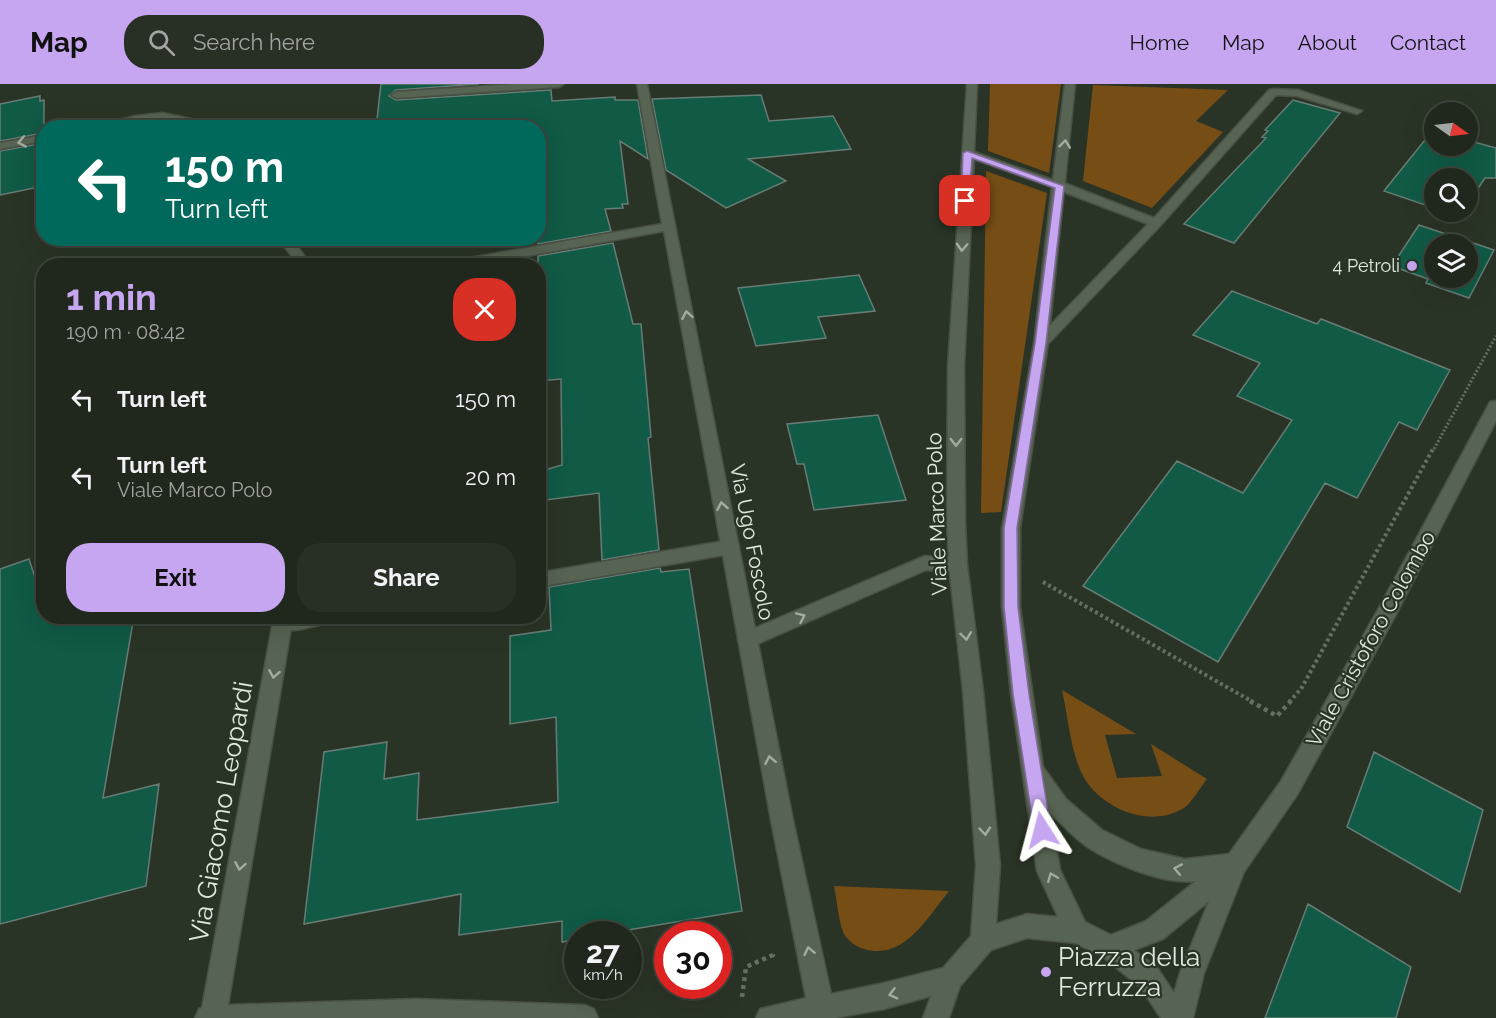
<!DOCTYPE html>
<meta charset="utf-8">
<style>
body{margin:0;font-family:Raleway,sans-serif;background:#282f25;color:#f1f3f6;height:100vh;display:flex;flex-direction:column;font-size:22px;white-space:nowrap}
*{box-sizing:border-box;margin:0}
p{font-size:20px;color:#a2a5a3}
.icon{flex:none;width:33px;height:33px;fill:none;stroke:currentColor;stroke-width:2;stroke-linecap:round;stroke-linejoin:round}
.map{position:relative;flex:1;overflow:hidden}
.details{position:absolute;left:36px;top:174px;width:510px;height:366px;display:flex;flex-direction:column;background:#20271c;border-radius:24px;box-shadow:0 6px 24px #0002,0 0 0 2px #3d443b}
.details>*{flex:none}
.banner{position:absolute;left:36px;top:36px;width:510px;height:126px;border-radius:24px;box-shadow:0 6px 24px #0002,0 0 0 2px #3d443b;background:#00695c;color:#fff;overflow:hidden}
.needle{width:39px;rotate:104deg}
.tools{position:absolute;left:1424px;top:18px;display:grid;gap:12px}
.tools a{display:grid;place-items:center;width:54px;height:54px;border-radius:50%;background:#20271c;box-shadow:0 6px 24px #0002,0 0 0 2px #3d443b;font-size:30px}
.speed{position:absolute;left:564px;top:837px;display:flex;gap:12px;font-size:30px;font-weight:700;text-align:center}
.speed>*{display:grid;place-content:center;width:78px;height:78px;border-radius:50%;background:#20271c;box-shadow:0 6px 24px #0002,0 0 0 2px #3d443b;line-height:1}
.speed small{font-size:15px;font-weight:400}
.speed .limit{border:9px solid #d22;background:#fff;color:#111}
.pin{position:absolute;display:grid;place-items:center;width:51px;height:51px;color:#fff;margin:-26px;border-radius:12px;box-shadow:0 3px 9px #0006}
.me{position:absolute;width:66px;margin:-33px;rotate:351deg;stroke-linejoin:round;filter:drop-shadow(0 0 4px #0008)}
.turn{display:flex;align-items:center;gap:21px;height:126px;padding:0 30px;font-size:27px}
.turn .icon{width:78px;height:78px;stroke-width:2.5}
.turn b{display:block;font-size:42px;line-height:51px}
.round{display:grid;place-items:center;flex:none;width:63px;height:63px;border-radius:24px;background:#282f25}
.summary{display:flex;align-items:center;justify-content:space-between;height:102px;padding:0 30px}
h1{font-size:36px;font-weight:700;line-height:45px;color:#c6a6f0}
.cta{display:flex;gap:12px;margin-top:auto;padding:12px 30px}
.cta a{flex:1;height:69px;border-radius:24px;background:#c6a6f0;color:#111;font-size:24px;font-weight:700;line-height:69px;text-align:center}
.cta a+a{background:#282f25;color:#f1f3f6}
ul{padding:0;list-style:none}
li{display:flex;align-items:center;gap:18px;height:78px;padding:0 30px}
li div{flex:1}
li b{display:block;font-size:22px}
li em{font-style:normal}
header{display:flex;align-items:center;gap:36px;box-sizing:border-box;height:84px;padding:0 30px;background:#c6a6f0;color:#111}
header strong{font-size:28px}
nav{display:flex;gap:33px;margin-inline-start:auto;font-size:21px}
.search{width:420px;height:54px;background:#282f25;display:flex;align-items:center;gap:15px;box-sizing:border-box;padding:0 21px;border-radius:24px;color:#a2a5a3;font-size:22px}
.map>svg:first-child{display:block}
</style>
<header>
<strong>Map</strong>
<div class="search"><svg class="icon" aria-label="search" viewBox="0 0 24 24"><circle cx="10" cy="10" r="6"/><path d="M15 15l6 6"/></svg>Search here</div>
<nav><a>Home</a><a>Map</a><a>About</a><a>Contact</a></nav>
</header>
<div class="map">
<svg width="1496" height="934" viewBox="0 0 1496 934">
<rect width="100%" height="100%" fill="#2a3426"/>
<path fill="#754d15" d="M990 0H1061L1049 89 988 67Z
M1093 1 1228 6 1196 37 1223 48 1152 124 1083 97Z
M986 87 1047 109 1001 428 981 429Z
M1062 606 1136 650 1105 651 1117 694 1162 692 1151 660 1207 695C1200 704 1192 718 1184 724 1149 746 1097 723 1081 688 1070 663 1068 633 1062 606Z
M834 802 949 807C928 833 904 877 864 865 856 863 846 855 843 848 838 834 837 816 834 802Z"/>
<path fill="#105a46" stroke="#677c74" stroke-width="1.5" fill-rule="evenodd" d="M381 0H479L396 6 389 12 396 16 551 6 552 17 615 13V16H638L648 75 620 57 628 120H622L623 124 605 125 611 147 538 160V44H376Z
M761 11 769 37 833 32 851 65 748 75 786 97 726 124 666 86 652 15Z
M40 12V17L44 16V49L0 57V20Z
M1293 16 1340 29 1234 159 1184 140 1266 54 1262 53 1268 47 1265 46Z
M1433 46 1434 62H1467V56L1496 64V94H1485L1467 121V94H1434V124L1384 107Z
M44 59V102L0 111V67Z
M1419 141 1494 166 1469 214 1426 199 1428 195 1392 182ZM1434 160H1467V194H1434Z
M613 159 633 240H641L651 353 648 354 659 466 602 476 599 409 538 417V388L562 381 561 295 538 297V172Z
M859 191 875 227 818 233 826 254 756 262 738 204Z
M1232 207 1317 240 1321 235 1450 286 1417 346 1399 338 1357 414 1325 399 1218 578 1083 502 1177 377 1243 409 1292 336 1237 312 1260 279 1193 251Z
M878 331 906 416 814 426 804 380H797L787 340Z
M29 475 38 503 44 502V532H134L103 714 159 700 146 802 0 840V485Z
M660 484 661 488 689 485 742 827 604 850H578V855L562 858V837L459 851 461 810 304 840 324 668 387 658 384 695 419 689 417 736 558 718 556 633 510 640V552L551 546 549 503Z
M1374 668 1483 726 1460 808 1347 743Z
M1308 820 1411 883 1396 934H1265Z"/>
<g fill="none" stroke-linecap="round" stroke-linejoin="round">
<defs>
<path id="lane" d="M1273 5 1298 6 1362 27 1357 30 1297 12 1276 11 1160 142 1046 262H1036L1034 259 1036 256 1148 140 1056 105V99H1064L1154 134 1269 6Z
M730 456 736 458 739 463 736 468 730 470 538 503V489Z
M925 472 964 476 967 481 964 486 958 488 926 486 748 564 741 562 738 556 741 550Z
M279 532H332L330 538C315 542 291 550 276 545L273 539Z"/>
<path id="street" d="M512 0H564L559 3 396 14 391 11 396 8Z
M637 0H647L793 736 831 910 884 899 943 884 971 852 976 782 963 607 949 481 947 438 948 282 967 0H977L974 68 1053 96 1065 0H1075L1048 259 1020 444V523L1043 683 1066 715 1102 746 1141 765 1185 775 1229 770 1281 697 1380 522 1488 322 1490 318 1496 317V337L1394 534 1297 711 1244 788 1204 889 1193 934H1161L1140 903 1102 872 1075 859 1027 854 991 866 960 902 949 934H923L931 912 884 925 835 934H756L760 925 806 914 771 736 664 147 472 182H441L447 178 662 140ZM974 75 1052 103 1034 259 1002 444V523L1011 610 1037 787 1058 833 1027 830 996 840 1000 782 983 607 967 481 965 438 964 282ZM1051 730C1062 741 1074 753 1086 762 1113 780 1164 801 1196 797L1146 837 1111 851 1085 838 1060 786ZM1209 817 1180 889 1174 909 1158 885 1134 866 1163 855Z
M163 29 191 35 201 44C188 44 178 36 164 35 140 35 116 44 92 44L135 32Z
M44 51V57L0 65V59Z
M278 154H291L312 182H299Z
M274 532H293L228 921 416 915 585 921 594 925 598 934H195L199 925 202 924Z"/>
</defs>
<use href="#lane" stroke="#485044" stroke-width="3"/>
<use href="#street" stroke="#485044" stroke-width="3"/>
<path stroke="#656e61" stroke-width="3" stroke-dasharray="2 2" stroke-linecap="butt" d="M1434 365 1496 252"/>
<path stroke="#656e61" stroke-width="4" stroke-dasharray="3 3" stroke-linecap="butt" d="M1043 498 1253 618
M1289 618 1301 605 1434 363"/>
<path stroke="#656e61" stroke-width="4.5" stroke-dasharray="4 4" stroke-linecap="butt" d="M1250 617 1277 632 1291 617
M742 913 746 883 773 871 772 868"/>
<use href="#lane" fill="#576353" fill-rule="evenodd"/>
<use href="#street" fill="#576353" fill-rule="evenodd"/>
</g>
<defs><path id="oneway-chevron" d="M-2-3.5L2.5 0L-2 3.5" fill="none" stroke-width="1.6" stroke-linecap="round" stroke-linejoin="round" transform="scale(1.5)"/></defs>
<g stroke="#a3aca0">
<use href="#oneway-chevron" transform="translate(22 58) rotate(169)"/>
<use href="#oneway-chevron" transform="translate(1065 60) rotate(-83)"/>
<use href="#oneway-chevron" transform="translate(962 163) rotate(93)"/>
<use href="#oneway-chevron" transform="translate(687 231) rotate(-100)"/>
<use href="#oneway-chevron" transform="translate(956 358) rotate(90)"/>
<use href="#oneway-chevron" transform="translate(722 422) rotate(-100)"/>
<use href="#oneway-chevron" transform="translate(801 533) rotate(-24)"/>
<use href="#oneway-chevron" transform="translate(966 552) rotate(83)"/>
<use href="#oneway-chevron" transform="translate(274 590) rotate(100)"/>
<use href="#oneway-chevron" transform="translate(770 676) rotate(-101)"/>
<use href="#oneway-chevron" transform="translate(985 747) rotate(85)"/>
<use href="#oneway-chevron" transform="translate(240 782) rotate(100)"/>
<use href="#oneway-chevron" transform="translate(1178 785) rotate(-169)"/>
<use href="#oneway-chevron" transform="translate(1052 793) rotate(-112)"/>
<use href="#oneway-chevron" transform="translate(809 867) rotate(-102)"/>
<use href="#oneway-chevron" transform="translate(893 910) rotate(165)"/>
</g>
<path fill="#c6a6f0" stroke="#816c9c" stroke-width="1.5" d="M967 67 1064 102 1046 259 1017 444 1018 523 1029 610 1051 746 1048 752 1042 755 1036 752 1034 746 1013 610 1004 523V444L1035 259 1055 104 972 74 969 117 961 119 963 69Z"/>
<g fill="#c6a6f0" stroke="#2a3426" stroke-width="2">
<circle cx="1412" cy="182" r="6"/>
<circle cx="1046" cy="888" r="6"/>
</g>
<g text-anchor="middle" stroke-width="4.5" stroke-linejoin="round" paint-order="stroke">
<g font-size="18" fill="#e1e8df" stroke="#2a3426" text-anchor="end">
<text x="1400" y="188">4 Petroli</text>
</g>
<g font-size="21" fill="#e1e8df" stroke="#2a3426">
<text transform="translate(937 430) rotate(-92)" y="7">Viale Marco Polo</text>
<text transform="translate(752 458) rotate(79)" y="7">Via Ugo Foscolo</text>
<text transform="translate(1371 555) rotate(-61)" y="7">Viale Cristoforo Colombo</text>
</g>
<g font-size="26" fill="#e1e8df" stroke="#2a3426">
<text transform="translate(221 728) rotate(-80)" y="9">Via Giacomo Leopardi</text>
</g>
<g font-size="26" fill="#e1e8df" stroke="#2a3426" text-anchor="start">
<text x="1058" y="882">Piazza della<tspan x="1058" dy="30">Ferruzza</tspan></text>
</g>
</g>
</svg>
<div class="tools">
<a><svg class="needle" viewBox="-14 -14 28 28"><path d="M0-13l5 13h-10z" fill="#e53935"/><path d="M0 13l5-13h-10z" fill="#a2a5a3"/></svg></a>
<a><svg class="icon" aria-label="search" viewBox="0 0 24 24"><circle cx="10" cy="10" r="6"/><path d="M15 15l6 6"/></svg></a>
<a><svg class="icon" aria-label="layers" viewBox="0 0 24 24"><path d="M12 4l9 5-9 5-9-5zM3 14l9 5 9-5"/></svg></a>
</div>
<div class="speed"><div>27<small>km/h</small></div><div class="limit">30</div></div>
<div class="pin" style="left:965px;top:117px;background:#d93025"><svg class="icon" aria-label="arrive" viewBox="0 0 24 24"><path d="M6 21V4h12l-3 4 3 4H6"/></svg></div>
<svg class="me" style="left:1042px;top:746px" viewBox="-20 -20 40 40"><path d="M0-17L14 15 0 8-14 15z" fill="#c6a6f0" stroke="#fff" stroke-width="4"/></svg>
<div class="banner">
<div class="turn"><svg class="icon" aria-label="left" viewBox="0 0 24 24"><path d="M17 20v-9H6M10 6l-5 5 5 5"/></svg><div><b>150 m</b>Turn left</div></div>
</div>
<section class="details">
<div class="summary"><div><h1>1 min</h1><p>190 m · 08:42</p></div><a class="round" style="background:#d93025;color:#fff"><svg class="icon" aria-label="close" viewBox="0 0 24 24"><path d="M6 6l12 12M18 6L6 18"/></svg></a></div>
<ul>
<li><svg class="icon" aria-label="left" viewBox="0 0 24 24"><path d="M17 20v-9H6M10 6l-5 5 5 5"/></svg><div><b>Turn left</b></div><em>150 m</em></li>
<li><svg class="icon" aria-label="left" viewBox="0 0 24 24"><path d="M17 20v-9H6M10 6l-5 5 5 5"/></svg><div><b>Turn left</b><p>Viale Marco Polo</p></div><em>20 m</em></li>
</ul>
<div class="cta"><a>Exit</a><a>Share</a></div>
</section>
</div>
